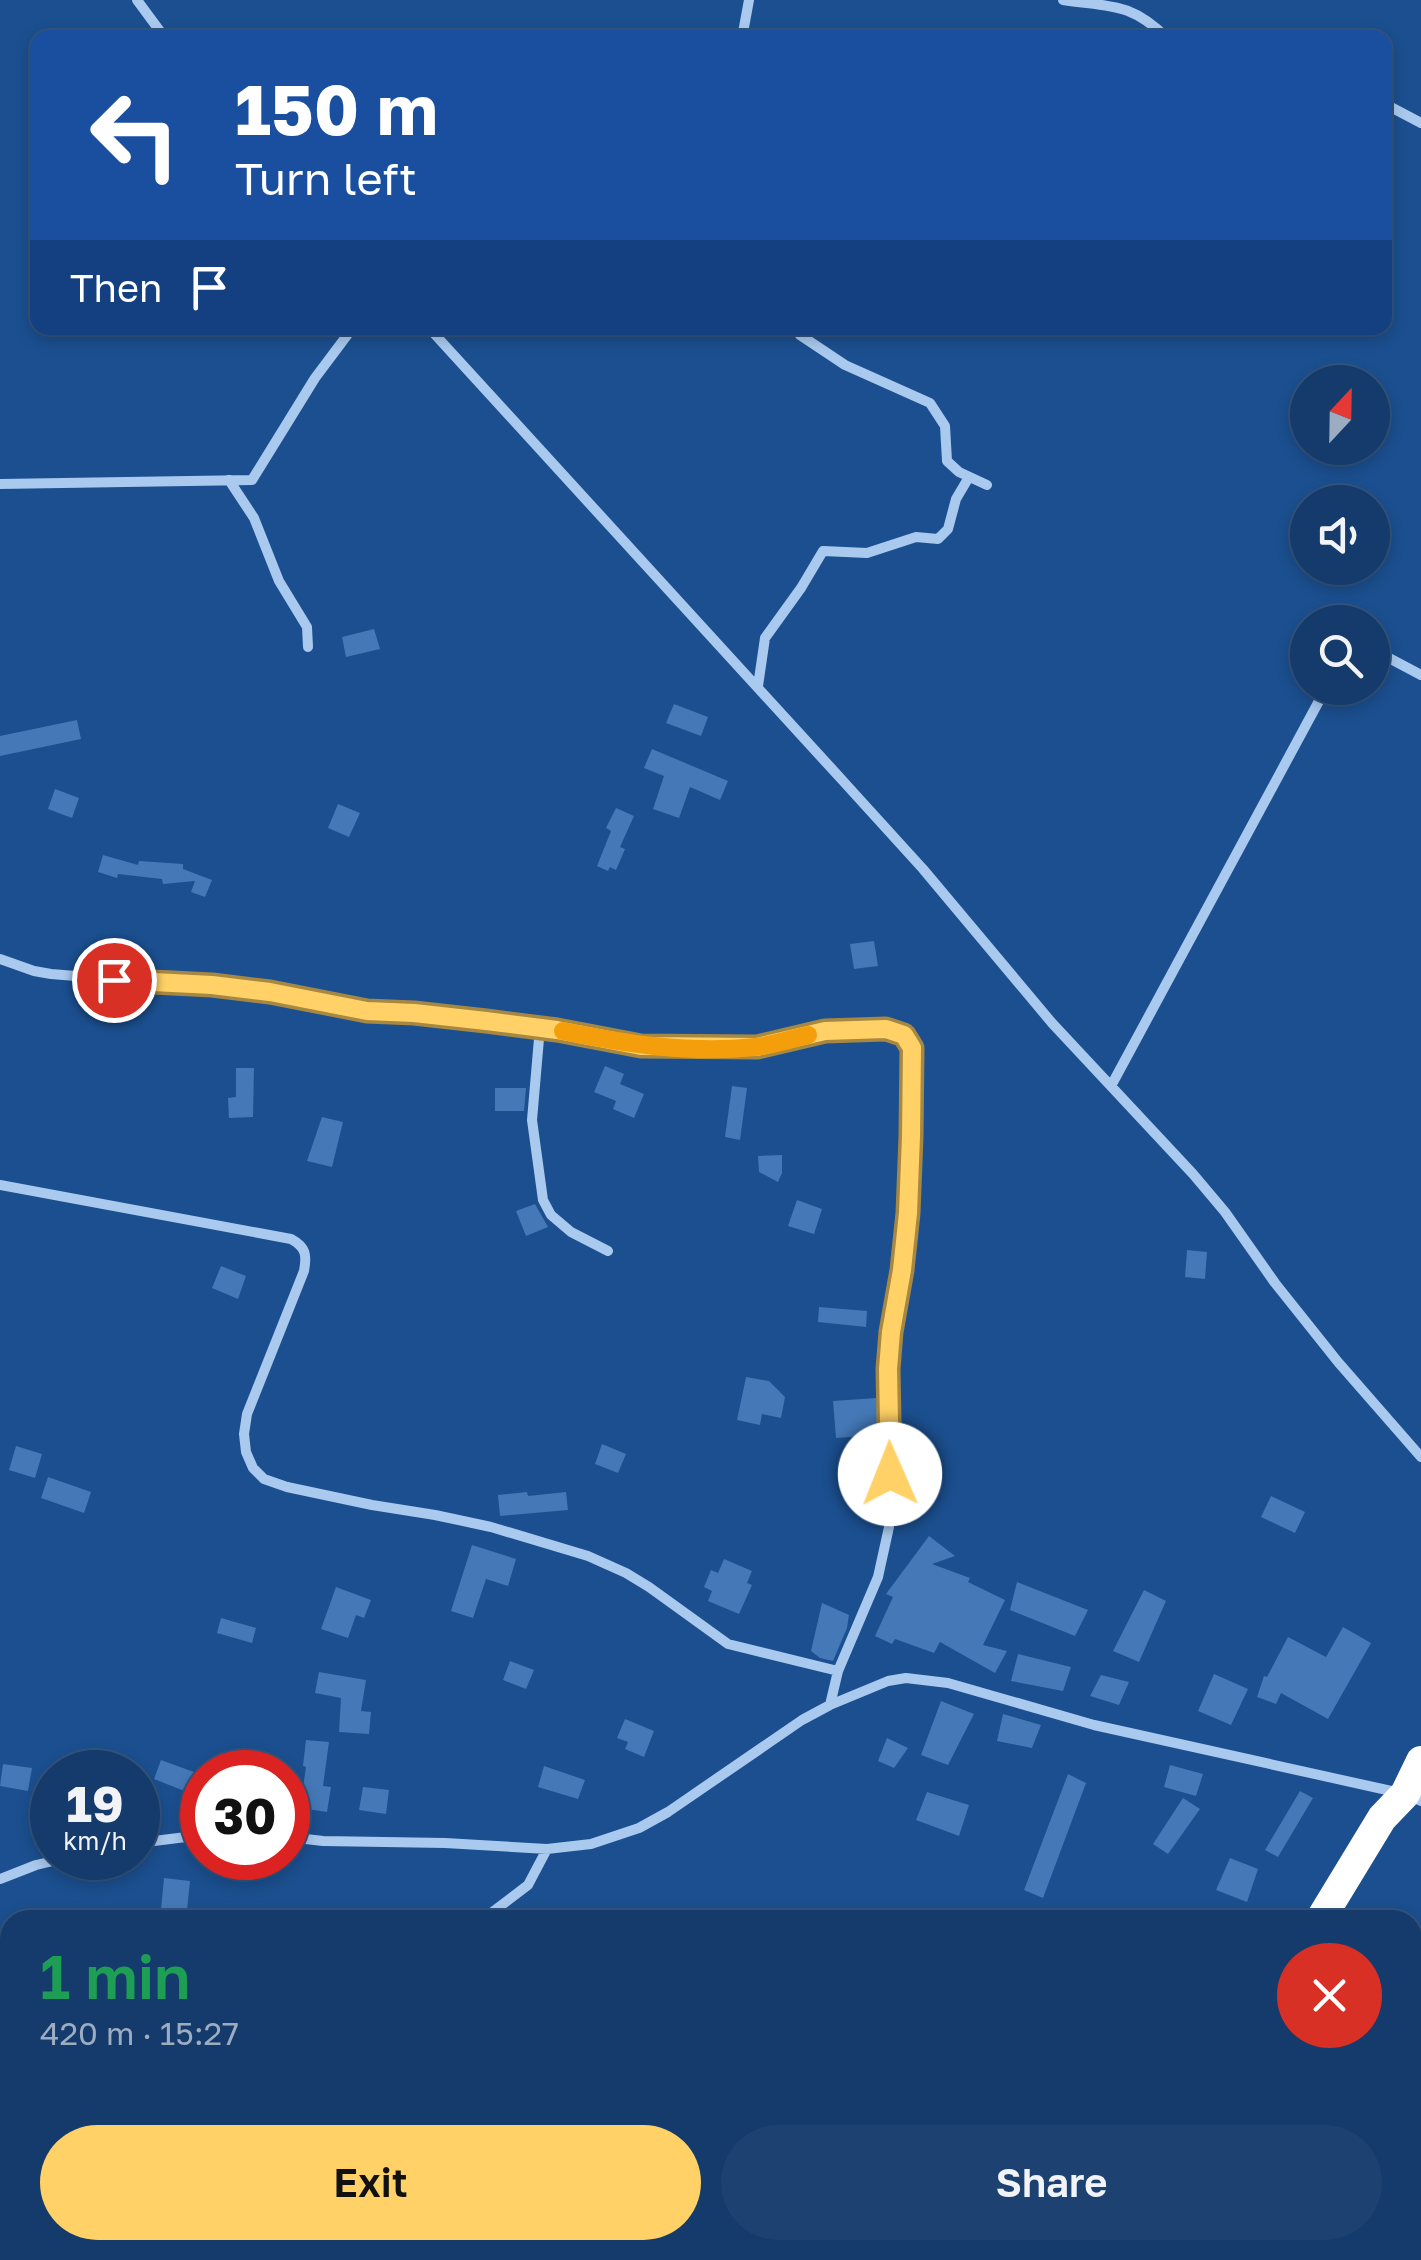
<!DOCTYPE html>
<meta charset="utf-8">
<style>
body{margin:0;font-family:"Golos Text",sans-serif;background:#1d4271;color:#f1f3f6;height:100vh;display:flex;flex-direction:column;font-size:38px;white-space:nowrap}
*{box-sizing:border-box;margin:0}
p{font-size:32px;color:#9dadc1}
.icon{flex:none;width:55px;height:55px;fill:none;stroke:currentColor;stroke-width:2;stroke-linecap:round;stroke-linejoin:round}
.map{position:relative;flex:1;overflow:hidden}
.panel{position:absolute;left:0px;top:1910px;width:1422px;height:350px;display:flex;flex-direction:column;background:#143b6b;border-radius:30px 30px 0 0;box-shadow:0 5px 15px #0003,0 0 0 2px #33557e}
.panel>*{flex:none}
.banner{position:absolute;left:30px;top:30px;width:1362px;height:305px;border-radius:20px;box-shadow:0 5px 15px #0003,0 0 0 2px #33557e;background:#1a4fa0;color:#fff;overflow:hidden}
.needle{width:65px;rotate:22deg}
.controls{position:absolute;left:1290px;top:365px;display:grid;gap:20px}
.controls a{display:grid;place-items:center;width:100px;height:100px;border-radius:50%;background:#143b6b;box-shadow:0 5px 15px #0003,0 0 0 2px #33557e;font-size:50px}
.speed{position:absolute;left:30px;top:1750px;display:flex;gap:20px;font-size:50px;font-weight:700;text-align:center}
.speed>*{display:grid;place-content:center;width:130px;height:130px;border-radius:50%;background:#143b6b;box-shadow:0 5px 15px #0003,0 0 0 2px #33557e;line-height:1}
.speed small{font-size:25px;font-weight:400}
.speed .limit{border:15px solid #d22;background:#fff;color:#111}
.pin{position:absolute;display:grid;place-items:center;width:85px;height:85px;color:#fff;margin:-42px;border:5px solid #fff;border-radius:50%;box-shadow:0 2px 10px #0007}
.me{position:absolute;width:110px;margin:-55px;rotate:359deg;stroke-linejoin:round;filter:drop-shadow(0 0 8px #0008)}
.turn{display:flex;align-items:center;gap:35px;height:210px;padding:0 40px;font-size:45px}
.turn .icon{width:130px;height:130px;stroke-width:2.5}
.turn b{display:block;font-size:70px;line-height:85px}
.then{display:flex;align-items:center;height:95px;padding:0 40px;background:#0003;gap:20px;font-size:38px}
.round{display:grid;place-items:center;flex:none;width:105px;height:105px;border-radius:52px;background:#1d4271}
.overview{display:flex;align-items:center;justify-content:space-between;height:170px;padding:0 40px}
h1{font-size:60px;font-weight:600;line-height:75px;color:#1e9e55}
.cta{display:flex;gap:20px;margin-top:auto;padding:20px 40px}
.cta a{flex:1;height:115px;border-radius:60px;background:#ffd166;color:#111;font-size:40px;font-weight:600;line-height:115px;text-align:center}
.cta a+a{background:#1d4271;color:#f1f3f6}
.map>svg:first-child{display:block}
</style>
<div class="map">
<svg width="1421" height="2260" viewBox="0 0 1421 2260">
<rect width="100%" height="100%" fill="#1b4f8f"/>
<path fill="#4478b7" d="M374 629 380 649 346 657 342 637Z
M674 704 708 717 701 736 666 723Z
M77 720 81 739 0 756V736Z
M652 749 728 781 720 800 690 787 679 818 653 809 664 776 644 768Z
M55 789 79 798 72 818 48 809Z
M338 804 360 813 349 837 328 828Z
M616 808 634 816 620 847 625 849 616 870 610 867 608 871 597 866 611 831 606 828Z
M103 855 138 865 139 861 183 864V869L212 880 205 897 191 892 195 881 163 884 162 879 118 874 117 878 98 872Z
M874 941 878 966 854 969 850 944Z
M605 1066 624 1074 620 1084 644 1094 634 1118 613 1109 616 1101 594 1092Z
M236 1068H254L253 1117 229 1118 228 1098 236 1097Z
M732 1086 747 1088 740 1140 725 1137Z
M495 1088H526L524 1111H495Z
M322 1117 343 1122 332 1167 307 1161Z
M782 1155V1173L778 1182 759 1172 758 1156Z
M797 1200 822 1209 814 1234 788 1226Z
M535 1204 548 1227 526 1236 516 1211Z
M1187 1250 1207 1252 1205 1279 1185 1277Z
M221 1266 246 1276 238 1299 212 1288Z
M819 1307 867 1311 866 1327 818 1322Z
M746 1377 769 1381 785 1397 781 1418 762 1414 760 1425 737 1420Z
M876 1398 879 1435 836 1438 833 1401Z
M602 1444 626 1454 618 1473 595 1464Z
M16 1446 42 1454 35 1478 9 1470Z
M48 1477 91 1492 84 1513 41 1498Z
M527 1492 528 1496 566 1492 568 1510 500 1516 498 1495Z
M1271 1496 1305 1512 1295 1533 1261 1517Z
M929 1536 955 1556 932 1564 970 1578 968 1582 1005 1600 983 1645 1007 1651 995 1673 940 1642 934 1653 895 1639 892 1644 875 1636 893 1597 886 1594Z
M472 1545 516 1559 508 1586 486 1579 473 1618 451 1611Z
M724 1559 752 1571 747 1583 752 1585 739 1614 708 1601 712 1591 704 1587 711 1570 718 1573Z
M1017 1582 1088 1610 1075 1636 1010 1610Z
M336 1587 371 1600 364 1618 356 1615 348 1638 321 1629Z
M1144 1590 1166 1601 1139 1662 1113 1651Z
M822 1603 849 1615 847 1628 833 1661 820 1658 811 1651Z
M221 1618 256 1628 252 1643 217 1633Z
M1343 1627 1371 1643 1328 1719 1281 1693 1276 1704 1257 1697 1264 1676 1267 1677 1288 1637 1326 1657Z
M1018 1654 1071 1667 1063 1691 1011 1681Z
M510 1661 534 1670 526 1689 503 1680Z
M319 1672 366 1680 361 1711 371 1712 369 1734 339 1732 341 1698 315 1693Z
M1214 1674 1248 1689 1231 1725 1198 1711Z
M1101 1675 1129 1682 1119 1705 1090 1696Z
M941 1701 974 1714 948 1765 921 1755Z
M1003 1714 1041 1725 1032 1748 997 1741Z
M625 1719 654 1731 644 1757 625 1749 628 1742 617 1738Z
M887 1738 908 1748 894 1768 878 1761Z
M306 1740 329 1742 323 1786 331 1787 327 1812 300 1808 306 1767 303 1766Z
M161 1760 202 1775V1798L154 1779Z
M3 1764 32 1768 28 1791 0 1786Z
M1170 1765 1203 1774 1196 1796 1164 1787Z
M544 1766 585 1780 578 1799 538 1787Z
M1068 1774 1086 1783 1043 1898 1024 1890Z
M363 1787 389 1790 386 1814 359 1810Z
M1300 1791 1313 1798 1278 1857 1265 1850Z
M927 1792 969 1805 959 1836 916 1820Z
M1183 1798 1200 1809 1168 1854 1153 1844Z
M1230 1858 1258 1869 1247 1902 1216 1890Z
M164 1878 190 1881 186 1920H160Z"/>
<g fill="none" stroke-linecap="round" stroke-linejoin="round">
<path stroke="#a9c9ee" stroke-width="10" d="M137 0 165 38
M1063 0C1111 7 1130 2 1167 38
M742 38 749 0
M1385 104 1421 123
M429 328 843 781 923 869 1052 1023 1193 1174 1225 1212 1275 1283 1338 1362 1421 1457
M795 328 800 335 845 365 930 403 945 426 947 461 959 472 987 485
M229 480 254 518 279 581 307 627 308 647
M0 484 252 480 315 378 348 334V328
M1372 649 1421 675
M758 686 765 638 801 588 823 551 867 553 916 537 938 539 948 529 956 499 969 477
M0 959 34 971 51 974 270 992 367 1011 414 1013 540 1027 641 1046 757 1047 825 1031 886 1029 903 1035 912 1048 911 1136 908 1213 901 1270 891 1332 888 1369 889 1527 878 1577 838 1671 830 1705
M540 1027 532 1120 543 1200 551 1215 571 1232 608 1251
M1111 1086 1326 688
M0 1185 291 1239C306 1247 307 1255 304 1271L247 1414 244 1434 246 1452 253 1468 264 1479 287 1487 372 1505 435 1515 491 1527 588 1556 626 1573 649 1587 728 1644 838 1671
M288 1837 323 1841 445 1843 547 1849 591 1844 639 1828 668 1812 802 1720 830 1705 888 1681 906 1678 948 1683 1094 1725 1405 1794 1421 1801
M138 1843 202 1835
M0 1879 36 1865 66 1858
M482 1920 528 1885 547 1849
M682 2250 691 2260
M1419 2260 1421 2250"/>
<path stroke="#fff" stroke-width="30" d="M1320 1920 1382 1818 1405 1794 1421 1761
M1116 2260 1122 2250"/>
</g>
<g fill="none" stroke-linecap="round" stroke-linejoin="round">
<defs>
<path id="route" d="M114 980 212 985 270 992 367 1011 414 1013 486 1021 557 1030 641 1046 757 1047 825 1031 886 1029 904 1035 912 1048 911 1136 908 1213 902 1270 891 1332 888 1369 890 1474"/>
</defs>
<use href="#route" stroke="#a68842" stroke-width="25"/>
<use href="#route" stroke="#ffd166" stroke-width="18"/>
<path stroke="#f59e0b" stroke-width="18" d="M563 1031C626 1044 691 1054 755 1047 773 1045 791 1039 808 1035"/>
</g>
</svg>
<div class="controls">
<a><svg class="needle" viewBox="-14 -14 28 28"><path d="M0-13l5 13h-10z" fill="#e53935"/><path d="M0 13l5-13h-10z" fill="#9dadc1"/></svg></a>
<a><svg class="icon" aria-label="sound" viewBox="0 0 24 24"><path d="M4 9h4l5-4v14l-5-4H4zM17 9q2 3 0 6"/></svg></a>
<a><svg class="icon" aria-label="search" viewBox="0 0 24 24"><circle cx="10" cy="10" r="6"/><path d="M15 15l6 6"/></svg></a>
</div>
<div class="speed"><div>19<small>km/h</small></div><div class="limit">30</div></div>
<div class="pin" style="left:114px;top:980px;background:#d93025"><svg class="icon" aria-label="arrive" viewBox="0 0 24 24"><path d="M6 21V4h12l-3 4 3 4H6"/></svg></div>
<svg class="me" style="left:890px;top:1474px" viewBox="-20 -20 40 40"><circle r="19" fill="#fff"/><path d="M0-13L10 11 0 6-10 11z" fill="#ffd166"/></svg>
<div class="banner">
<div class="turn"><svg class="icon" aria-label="left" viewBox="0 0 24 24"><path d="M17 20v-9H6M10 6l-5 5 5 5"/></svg><div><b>150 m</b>Turn left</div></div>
<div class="then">Then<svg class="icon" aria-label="arrive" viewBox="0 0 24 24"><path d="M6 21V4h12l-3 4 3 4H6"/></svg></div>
</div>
<section class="panel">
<div class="overview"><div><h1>1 min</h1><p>420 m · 15:27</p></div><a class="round" style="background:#d93025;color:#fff"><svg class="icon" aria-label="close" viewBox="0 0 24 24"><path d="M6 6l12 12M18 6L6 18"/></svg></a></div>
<div class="cta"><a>Exit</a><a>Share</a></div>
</section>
</div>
